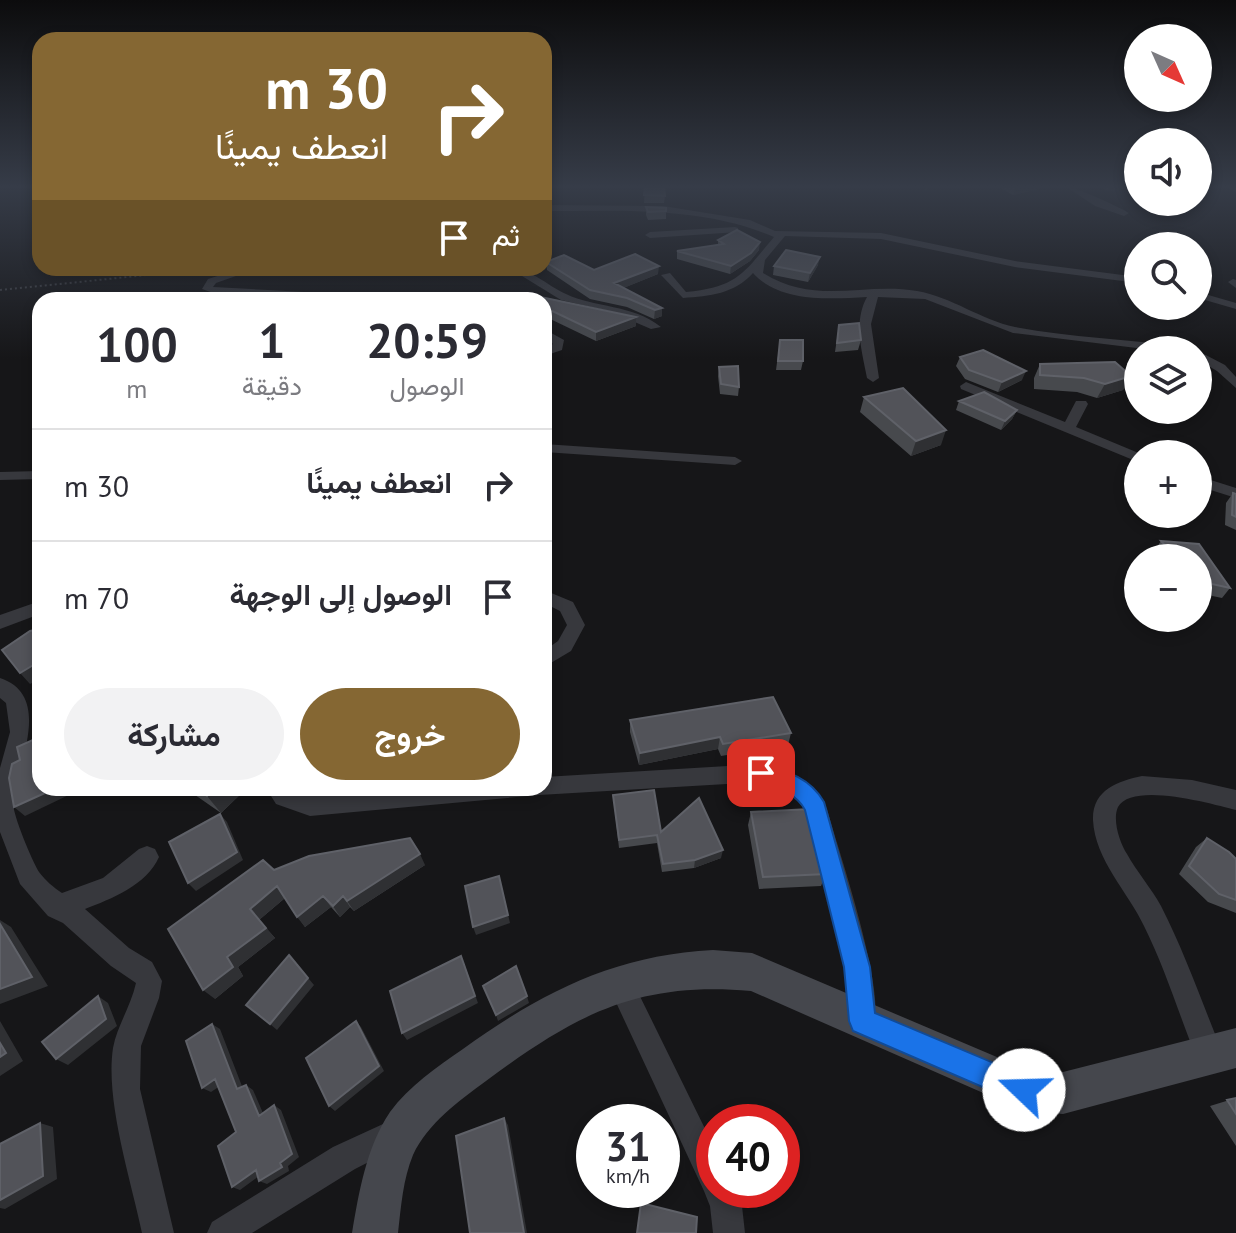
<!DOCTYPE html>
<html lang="ar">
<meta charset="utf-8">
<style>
body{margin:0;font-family:"PT Sans",Vazirmatn,sans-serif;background:#f2f2f3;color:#2b2b33;direction:rtl;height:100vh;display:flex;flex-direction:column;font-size:30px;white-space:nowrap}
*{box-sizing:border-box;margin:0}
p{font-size:26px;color:#7c7c81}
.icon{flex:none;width:44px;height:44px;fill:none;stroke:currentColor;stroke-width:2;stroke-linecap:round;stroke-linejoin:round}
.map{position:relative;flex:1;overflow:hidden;direction:ltr}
.details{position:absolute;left:32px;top:292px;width:520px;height:504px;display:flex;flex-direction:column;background:#fff;border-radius:24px;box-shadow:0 4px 12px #0003;direction:rtl}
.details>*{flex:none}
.guide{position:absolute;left:32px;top:32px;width:520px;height:244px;border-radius:24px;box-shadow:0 4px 12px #0003;direction:rtl;background:#856733;color:#fff;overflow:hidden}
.needle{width:52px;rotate:135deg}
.tools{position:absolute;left:1124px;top:24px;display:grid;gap:16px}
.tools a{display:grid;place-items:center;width:88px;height:88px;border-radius:50%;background:#fff;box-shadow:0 4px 12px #0003;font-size:40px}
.speed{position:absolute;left:576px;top:1104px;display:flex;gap:16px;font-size:40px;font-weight:700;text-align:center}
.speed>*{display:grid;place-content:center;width:104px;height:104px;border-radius:50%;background:#fff;box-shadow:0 4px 12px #0003;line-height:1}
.speed small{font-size:20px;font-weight:400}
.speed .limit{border:12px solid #d22;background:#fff;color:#111}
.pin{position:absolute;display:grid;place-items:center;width:68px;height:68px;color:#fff;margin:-34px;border-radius:16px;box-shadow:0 4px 12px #0006}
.me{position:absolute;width:88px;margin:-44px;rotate:291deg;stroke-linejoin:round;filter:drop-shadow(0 0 6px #0008)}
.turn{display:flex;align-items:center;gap:28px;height:168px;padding:0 32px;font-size:36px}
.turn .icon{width:104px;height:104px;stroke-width:2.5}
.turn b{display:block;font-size:56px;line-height:68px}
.then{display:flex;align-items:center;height:76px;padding:0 32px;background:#0003;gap:16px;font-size:30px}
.eta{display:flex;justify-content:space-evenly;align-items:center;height:136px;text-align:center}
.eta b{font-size:48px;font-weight:700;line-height:56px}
.action{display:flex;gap:16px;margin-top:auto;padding:16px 32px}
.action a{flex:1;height:92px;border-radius:48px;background:#856733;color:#fff;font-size:32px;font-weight:700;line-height:92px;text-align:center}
.action a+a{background:#f2f2f3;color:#2b2b33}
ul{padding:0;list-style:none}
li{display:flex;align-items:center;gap:24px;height:112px;padding:0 32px;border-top:2px solid #e1e1e2}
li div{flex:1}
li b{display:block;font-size:30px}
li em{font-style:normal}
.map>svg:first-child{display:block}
</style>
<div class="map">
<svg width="1236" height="1233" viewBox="0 0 1236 1233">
<rect width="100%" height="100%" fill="#161618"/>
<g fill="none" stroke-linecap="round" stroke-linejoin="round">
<path stroke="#3d3f44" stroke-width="2" stroke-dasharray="2 3" stroke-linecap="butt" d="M921 186 930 191
M0 290 206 269"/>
<path fill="#37383d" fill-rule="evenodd" d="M1065 186C1074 186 1119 207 1129 213L1124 216 1095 206Z
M544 205 663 206 750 220 775 231 881 233 1015 261 1138 277V283L1015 267 881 239 785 236 765 260 763 273C816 306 862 282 917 291 952 297 981 320 1015 327 1070 337 1128 340 1184 346L1190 350H1153L1013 333 925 299 878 297 871 324 879 378 873 382 867 378C862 352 853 322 867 297 830 299 780 303 753 273 734 294 710 296 683 298L661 275 670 273 686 292C737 287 743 274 774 237 703 206 620 211 544 211Z
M735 227 738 228V232L650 238 645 235 650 232Z
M243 268H259L216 283 213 287 395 297 400 300 222 296 202 289 208 279Z
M509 268C531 268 546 285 566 294 595 308 632 304 661 327L651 329 609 311 561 300Z
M1233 279 1236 280V288L1228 282Z
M1198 292 1236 303V309L1198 298Z
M544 329 564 340 562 350 544 356V348L553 344 544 338Z
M1198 351 1225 365 1236 377V388L1217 371 1198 360Z
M966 382 1065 422 1076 401H1086L1088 404 1076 427 1141 454H1138V462L961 389 960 386Z
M544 444 735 457 742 461 735 465 544 452Z
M40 471V479L0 480V472Z
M1198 476 1236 488V498L1198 486Z
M544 590 573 602 585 625 571 651 544 667V651L558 641 567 625 560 611 544 603Z
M40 601V614L0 629V615Z
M0 678C54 696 17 765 13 802 12 813 32 861 39 872 46 881 53 887 62 893L103 878 139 849 147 846 155 849 159 857C147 885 111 899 85 909L129 948 152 962 162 981 159 998 141 1046 140 1089 174 1233H142C131 1180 105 1101 113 1048 117 1026 131 1006 136 983L111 966 63 923 48 916 20 884 0 832V768L10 732 6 703 0 698Z
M761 764C790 772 814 780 827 809 839 853 888 994 873 1031L863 1035 853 1031 849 1021 844 967 805 811C796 794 779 788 761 782L539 795 310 816 276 804 266 788H290L310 796 377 788H544V777Z
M1142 776 1192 780 1236 790V810C1213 804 1132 781 1118 807 1112 820 1120 843 1127 854 1137 872 1151 888 1161 906 1185 953 1203 1005 1223 1054L1219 1064 1209 1068 1199 1064C1180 1018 1166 970 1144 926 1128 892 1095 860 1093 820 1092 790 1118 781 1142 776Z
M620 970 629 974 714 1147V1190H735L742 1206 745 1233H713L710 1206 704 1191 607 983 611 974Z
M394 1119 404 1124 409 1134 404 1144 355 1169 252 1233H207L212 1222 333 1147Z"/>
<path fill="#45474d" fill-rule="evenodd" d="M713 950 752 953 1025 1069 1063 1072 1236 1028V1068L1063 1114 1024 1111 751 991C637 981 575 1015 486 1081 459 1101 428 1123 413 1155 403 1179 401 1207 398 1233H352C359 1192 366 1148 390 1112 409 1086 437 1067 463 1049 542 992 615 955 713 950Z"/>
</g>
<path fill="#47494d" d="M645 186 665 196 664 203H644Z
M997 186H1051L1013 195Z
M1098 186H1138L1108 191Z
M1224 186H1236V192Z
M646 207 666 208V219L648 220 646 215Z
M718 240 759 250 750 261 730 274 677 259V251L718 245Z
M546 262 594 270 658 274 623 288 662 308V316L654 319 627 307 590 299 547 270Z
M818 265 808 282 773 275 774 266Z
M526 294 636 317V326L596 341 544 316V300H525Z
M839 325 861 340 858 350 835 352Z
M780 340 803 361 801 370H776Z
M960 357 1022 380 998 392 965 379 956 366Z
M1040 364 1131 376 1123 390 1097 398 1077 392 1034 389V378Z
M719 367 739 387 738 396 720 394 718 376Z
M864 397 941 445 911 456 860 412Z
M959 401 1017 410 1012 419 1001 430 956 410Z
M1138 466V501L1125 497Z
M1233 493 1236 494V530L1225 525 1226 503Z
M1161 541 1199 544 1230 588 1222 598 1198 593V558H1160L1154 551Z
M544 614 550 624 547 645H544Z
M630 720 791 733 788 745 721 756 718 749 639 765 630 732Z
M185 788H247L221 813Z
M613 795 661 832 721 858 694 868 662 872 657 843 619 848Z
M751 812 826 874 821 886 759 889 748 825Z
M1207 838 1236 859V913L1208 902 1179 874 1196 847Z
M425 865 354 911 350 907 340 917 331 907 305 927 285 898 259 920 275 938 238 967 243 976 215 999 274 870Z
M1236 1098V1146L1210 1106Z"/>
<path fill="#2f3033" d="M1026 186H1051L1013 195 1015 188Z
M1109 186H1138V187L1108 191Z
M760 242 759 250 750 261 730 274 731 266Z
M820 257 818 265 808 282 810 273Z
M659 266 658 274 614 292V283Z
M662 308V316L654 319 655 310Z
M636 317V326L596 341V332Z
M1026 371 1022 380 998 392 1002 382Z
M1131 376 1123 390 1097 398 1105 384Z
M1017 410 1012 419 1001 430 1005 421Z
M946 430 941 445 911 456 916 441Z
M549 614 550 624 547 645 546 635Z
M40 661V679L30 684 20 673Z
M720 737 718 749 639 765 640 753Z
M56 788H74L75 792 25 816 14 807Z
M215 788H247L221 813 207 796Z
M220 814 227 822 243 860 196 891 188 883Z
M723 850 721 858 694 868 695 860Z
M420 854 425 865 354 911 347 901Z
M501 884 510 923 476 935 473 927Z
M277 886 286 897 259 920 275 938 238 967 243 976 215 999 203 990 227 957 250 909Z
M323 896 331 907 305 927 297 917Z
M343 896 350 907 340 917 333 906Z
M0 920 11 927 48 986 0 1004Z
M289 955 314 985 277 1030 270 1024Z
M464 963 478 1003 407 1040 402 1033Z
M98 996 108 1003 117 1026 68 1065 56 1059Z
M527 996 529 1003 498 1021 496 1015Z
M0 1021 23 1061 0 1076Z
M356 1021 361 1027 384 1071 335 1111 329 1106Z
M212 1024 220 1029 245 1094 237 1089Z
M215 1079 223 1084 211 1092 202 1088Z
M246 1085 253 1090 266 1120 259 1116Z
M274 1105 281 1110 299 1157 288 1166 289 1171 267 1184 259 1181 280 1163Z
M504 1118 508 1125 527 1233H524Z
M40 1123 53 1127 57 1179 5 1209 0 1208V1200Z
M256 1170 263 1173 240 1190 232 1187Z"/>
<path fill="#525359" stroke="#5f6168" stroke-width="2" d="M645 186H664L665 196 644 195Z
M646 207 666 208V211L648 212Z
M737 230 760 242 751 253 731 266 677 251 724 244 718 240Z
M786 250 820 257 810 273 774 266Z
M635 254 659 266 614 283 662 308 655 310 627 298 590 290 546 262 564 255 594 270Z
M526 294 636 317 596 332 544 307V300H528L525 298Z
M859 323 861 340 837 343 839 325Z
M780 340H803V361H778Z
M983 350 1026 371 1002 382 969 370 960 357Z
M1115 362 1131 376 1105 384 1084 378 1040 375V364Z
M738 366 739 387 721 384 719 367Z
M903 388 946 430 916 441 864 397Z
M984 392 1017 410 1005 421 959 401Z
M1198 476 1207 479 1198 498Z
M1233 493 1236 494V517L1232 515Z
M1161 541 1199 544 1230 588 1198 581V558H1176Z
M544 614H549L546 635H544Z
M40 629V661L20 673 2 650 30 631Z
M773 697 791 733 723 744 720 737 640 753 630 720Z
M35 739 40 740V788H56L14 807 9 778 12 764 20 760 17 747Z
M196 788H215L207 796Z
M654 790 661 832 699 798 723 850 695 860 663 864 657 835 619 840 613 795Z
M810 809 826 874 763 877 751 812Z
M220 814 237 852 188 883 169 842Z
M410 838 420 854 347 901 343 896 333 906 323 896 297 917 277 886 250 909 266 928 227 957 233 967 203 990 168 929 263 860 274 870 309 856Z
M1207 838 1229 852 1236 859V900L1219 894 1189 866Z
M499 876 508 915 473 927 465 886Z
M0 924 32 977 0 989Z
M289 955 308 978 270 1024 246 1005Z
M461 956 475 996 402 1033 390 991Z
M516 966 527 996 496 1015 483 986Z
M98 996 106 1019 56 1059 42 1042Z
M356 1021 379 1066 329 1106 306 1058Z
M212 1024 237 1089 246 1085 259 1116 274 1105 292 1154 280 1163 282 1167 259 1181 256 1170 232 1187 218 1146 236 1132 215 1079 202 1088 186 1041Z
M0 1043 6 1053 0 1057Z
M1236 1098V1114L1227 1100Z
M504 1118 524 1233H470L456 1136Z
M40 1123 43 1176 0 1200V1144Z
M641 1203 697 1217 696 1233H637Z"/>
<linearGradient id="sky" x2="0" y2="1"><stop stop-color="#0c0c0d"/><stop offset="0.52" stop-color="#363c48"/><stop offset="1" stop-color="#363c48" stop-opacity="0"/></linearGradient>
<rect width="1236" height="359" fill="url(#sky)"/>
<path fill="#1a73e8" stroke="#114b97" stroke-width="2" d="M761 764C786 771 810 777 824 802L870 967 875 1013 1034 1080 1038 1090 1034 1101 1024 1105 853 1031 849 1021 844 967 805 810C795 791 772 787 753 780L750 773 753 767Z"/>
</svg>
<div class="tools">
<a><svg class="needle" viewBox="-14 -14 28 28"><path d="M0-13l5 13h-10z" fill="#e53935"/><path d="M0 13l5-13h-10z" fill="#7c7c81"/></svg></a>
<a><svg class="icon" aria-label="sound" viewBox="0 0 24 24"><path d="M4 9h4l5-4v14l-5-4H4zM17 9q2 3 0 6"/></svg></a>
<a><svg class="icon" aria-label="search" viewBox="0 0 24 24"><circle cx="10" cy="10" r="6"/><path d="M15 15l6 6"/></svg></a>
<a><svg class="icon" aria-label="layers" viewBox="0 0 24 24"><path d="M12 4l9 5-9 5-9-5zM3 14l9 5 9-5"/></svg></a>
<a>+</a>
<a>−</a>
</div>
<div class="speed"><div>31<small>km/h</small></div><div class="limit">40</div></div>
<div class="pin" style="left:761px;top:773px;background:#d93025"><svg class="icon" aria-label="arrive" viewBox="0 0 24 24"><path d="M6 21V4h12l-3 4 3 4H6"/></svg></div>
<svg class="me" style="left:1024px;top:1090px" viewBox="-20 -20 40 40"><circle r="19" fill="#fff"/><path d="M0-13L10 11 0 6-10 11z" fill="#1a73e8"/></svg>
<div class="guide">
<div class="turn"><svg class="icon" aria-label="right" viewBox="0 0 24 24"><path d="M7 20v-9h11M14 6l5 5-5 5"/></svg><div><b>30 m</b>انعطف يمينًا</div></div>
<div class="then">ثم<svg class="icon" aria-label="arrive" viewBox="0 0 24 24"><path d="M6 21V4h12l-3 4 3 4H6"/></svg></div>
</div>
<section class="details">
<div class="eta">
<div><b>20:59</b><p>الوصول</p></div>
<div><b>1</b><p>دقيقة</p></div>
<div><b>100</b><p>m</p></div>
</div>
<ul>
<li><svg class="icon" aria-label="right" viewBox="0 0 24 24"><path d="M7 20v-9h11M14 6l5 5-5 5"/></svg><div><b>انعطف يمينًا</b></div><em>30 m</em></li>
<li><svg class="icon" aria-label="arrive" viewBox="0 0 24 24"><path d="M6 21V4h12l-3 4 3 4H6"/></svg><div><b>الوصول إلى الوجهة</b></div><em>70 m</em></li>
</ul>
<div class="action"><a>خروج</a><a>مشاركة</a></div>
</section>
</div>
